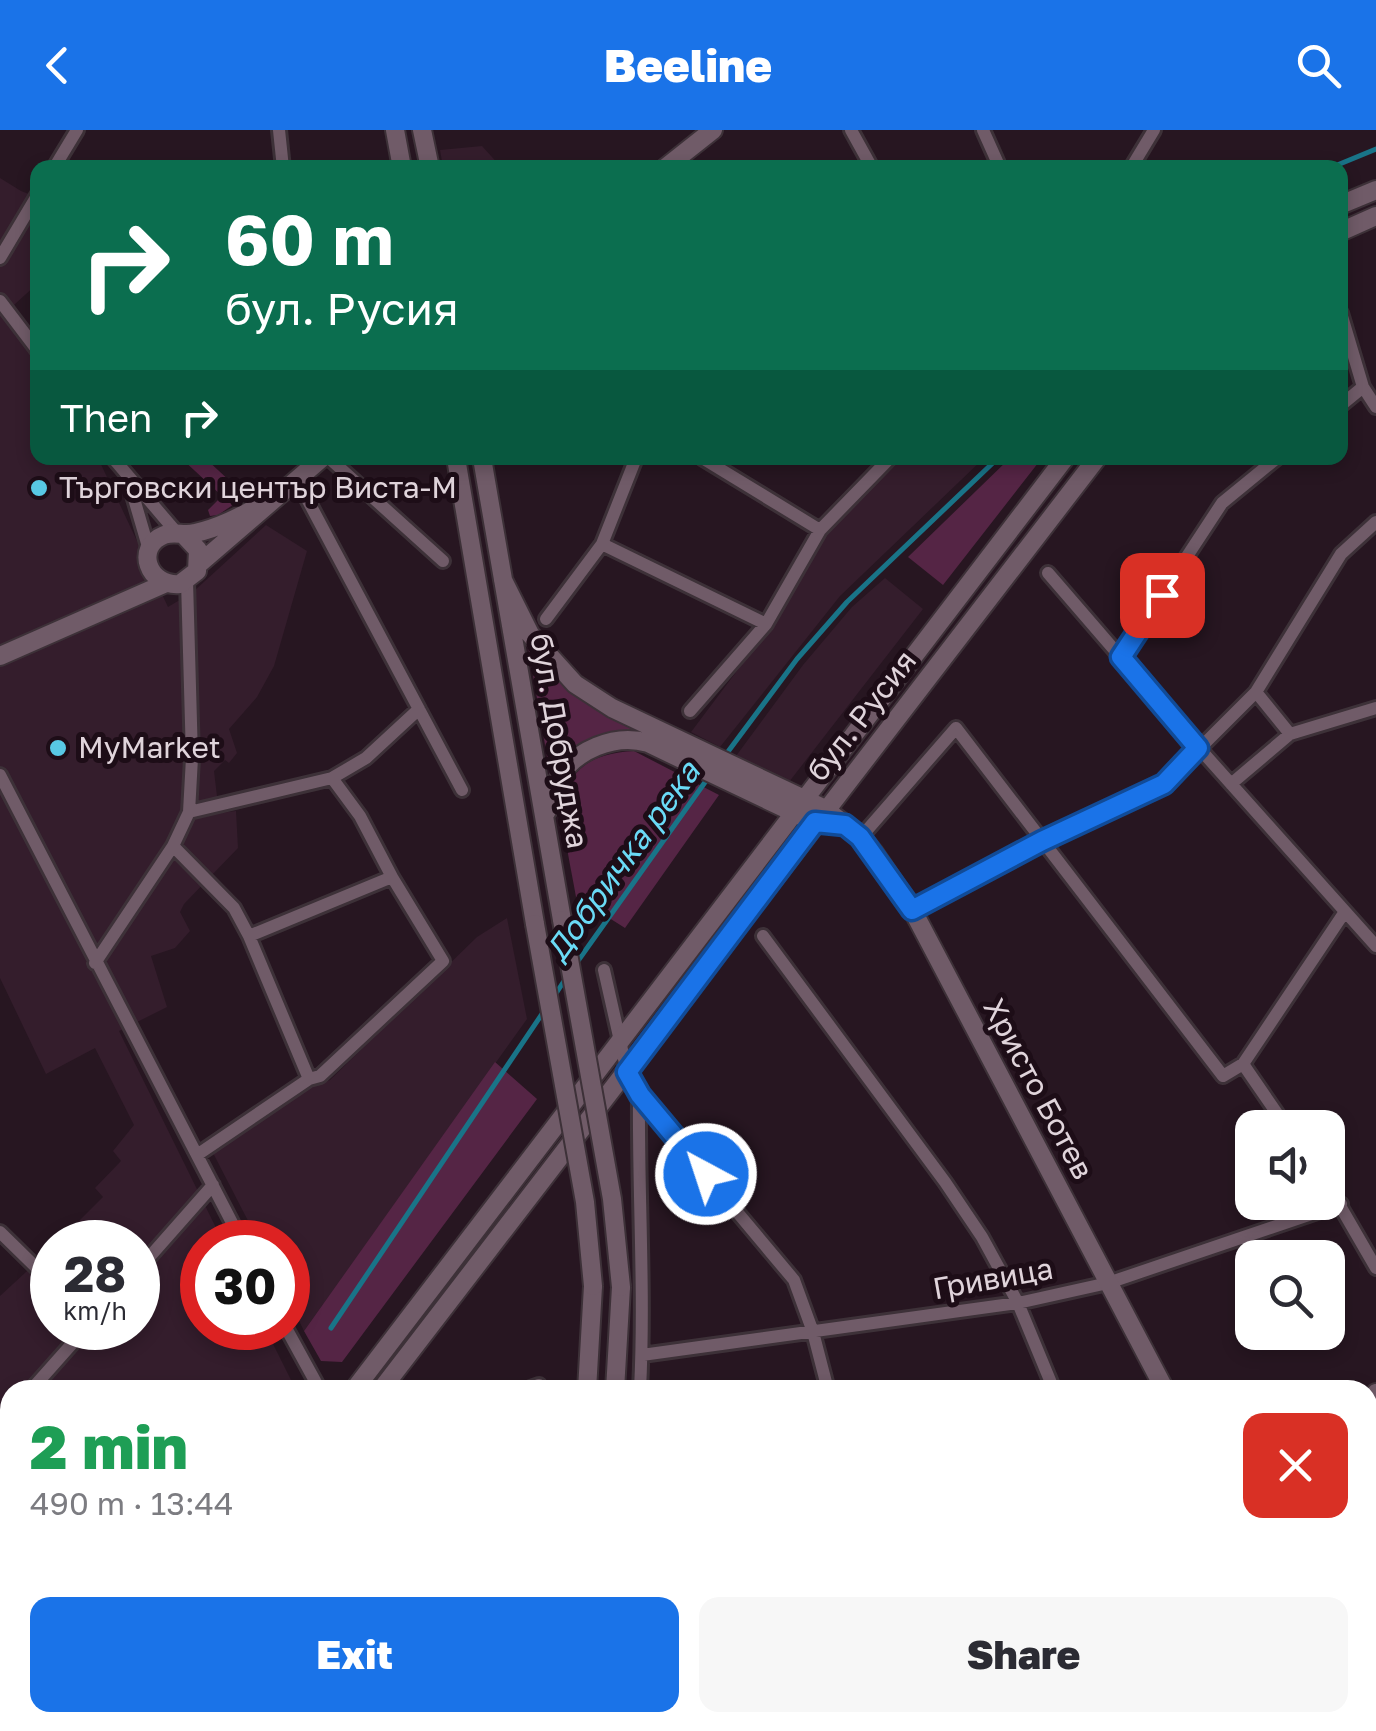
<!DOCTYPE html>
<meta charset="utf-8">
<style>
body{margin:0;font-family:"Golos Text",sans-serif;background:#f7f7f7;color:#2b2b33;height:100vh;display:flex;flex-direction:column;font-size:38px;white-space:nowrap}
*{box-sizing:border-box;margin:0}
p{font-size:32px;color:#7c7c81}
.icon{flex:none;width:55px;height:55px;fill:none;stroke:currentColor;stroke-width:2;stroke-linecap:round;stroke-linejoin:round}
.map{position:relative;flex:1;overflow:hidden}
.panel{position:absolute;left:0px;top:1250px;width:1378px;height:352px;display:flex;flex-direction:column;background:#fff;border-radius:30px 30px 0 0;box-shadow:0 5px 15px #0003}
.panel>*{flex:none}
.banner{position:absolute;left:30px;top:30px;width:1318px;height:305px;border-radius:20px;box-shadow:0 5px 15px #0003;background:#0b6e4f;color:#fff;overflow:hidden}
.controls{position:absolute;left:1235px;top:980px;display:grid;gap:20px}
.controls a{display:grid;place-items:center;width:110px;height:110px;border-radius:20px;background:#fff;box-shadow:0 5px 15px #0003;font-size:50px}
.speed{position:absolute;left:30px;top:1090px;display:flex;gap:20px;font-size:50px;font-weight:700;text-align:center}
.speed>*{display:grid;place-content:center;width:130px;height:130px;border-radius:50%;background:#fff;box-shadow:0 5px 15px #0003;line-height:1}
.speed small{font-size:25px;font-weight:400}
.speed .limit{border:15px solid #d22;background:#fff;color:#111}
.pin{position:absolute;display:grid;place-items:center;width:85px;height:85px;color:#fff;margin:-42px;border-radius:20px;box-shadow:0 5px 15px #0006}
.me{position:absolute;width:110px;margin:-55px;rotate:320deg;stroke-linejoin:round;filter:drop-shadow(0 0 8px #0008)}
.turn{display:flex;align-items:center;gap:35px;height:210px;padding:0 30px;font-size:45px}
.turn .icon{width:130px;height:130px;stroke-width:2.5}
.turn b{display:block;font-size:70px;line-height:85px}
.then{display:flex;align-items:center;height:95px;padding:0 30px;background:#0003;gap:20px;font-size:38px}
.round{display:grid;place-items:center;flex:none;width:105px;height:105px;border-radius:20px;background:#f7f7f7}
.overview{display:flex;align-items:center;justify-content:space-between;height:170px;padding:0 30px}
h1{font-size:60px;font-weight:800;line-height:75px;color:#1e9e55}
.action{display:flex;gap:20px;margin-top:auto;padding:20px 30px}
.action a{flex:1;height:115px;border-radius:20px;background:#1a73e8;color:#fff;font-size:40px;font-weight:800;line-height:115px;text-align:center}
.action a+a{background:#f7f7f7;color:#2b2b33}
header{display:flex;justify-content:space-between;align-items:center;height:130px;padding:0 30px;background:#1a73e8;color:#fff;font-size:45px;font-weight:800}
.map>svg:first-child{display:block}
</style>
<header><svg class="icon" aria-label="back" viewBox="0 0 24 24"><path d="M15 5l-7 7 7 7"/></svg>Beeline<svg class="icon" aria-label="search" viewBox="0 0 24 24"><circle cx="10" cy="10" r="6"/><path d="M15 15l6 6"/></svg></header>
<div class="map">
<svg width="1376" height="1601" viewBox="0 0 1376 1601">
<rect width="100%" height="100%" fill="#271621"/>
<path fill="#341d2c" d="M482 16 501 37H443L440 20Z
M0 48 21 61 37 67V154L4 184 37 228 38 328H98L168 477 193 462 266 395 307 421 274 536 257 567 229 599 237 623 229 633 225 630 214 641 219 683 236 681 238 718 184 774 180 782 190 801 175 818 151 826 167 877 119 901 223 1112H202V1198H265L296 1260H10V1592L24 1593 16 1601H0V1166L52 1118V1198H138V1112H58L103 1067 95 1058 121 1031 113 1021 134 995 95 918 46 944 0 848Z
M898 328H984L840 466 720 617 691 602 770 497 823 404Z
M885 448 923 479 789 652 736 626 803 535 852 477Z
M507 788 527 889 304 1201 288 1168V1112H259L212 1021 306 960 330 950 477 807Z
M681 1592 843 1593 849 1601H672Z"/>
<path fill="#552545" d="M181 328H205L246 366 218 385 210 386 208 380 222 366Z
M1010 328H1042L943 455 908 427Z
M528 516C557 554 591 578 634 599 597 603 572 614 550 644Z
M634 621 719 665 625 798 576 767C565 701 538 626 634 621Z
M495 932 537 969 342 1232 321 1231 304 1201Z"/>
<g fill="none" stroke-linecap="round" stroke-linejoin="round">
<path stroke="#197488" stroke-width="5" d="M1330 38 1376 19
M724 627 797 529 847 472 998 328
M575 835 708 648
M553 868 566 848
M331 1198 544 881
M0 1580 10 1570"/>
<defs>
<path id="street" d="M279 0 283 38
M851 0 872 38
M983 0 1000 38
M54 38 77 0
M1131 38 1154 0
M0 128 38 64
M0 171 38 221
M1341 183 1363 257 1376 277
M1340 276 1363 257
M113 328 177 403
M329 328 443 431
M702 328 820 400
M297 350 462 660
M130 355 149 420
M602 414 766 494
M1048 443 1199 618 1376 816
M546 489 602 414 636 328
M1121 527 1222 373 1277 328
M1256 562 1290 604
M690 581 766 494 820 400 890 328
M0 645 242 1112
M1231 654 1290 604 1376 578
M189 682 332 648 366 628 419 579
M861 707 956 598 1223 946 1243 934 1344 783
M173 716 234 778 249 806 309 949
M912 779 1042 711 1164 654 1256 562 1341 424 1376 392
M249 806 392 747 360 686 332 648
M763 806 945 1052 982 1107 1018 1173 1054 1260
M95 833 173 716 189 682 192 628 187 451
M604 840 627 942 639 965 794 1150 813 1202 828 1260
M1243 934 1287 998
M639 965C638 1063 645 1162 640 1260
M197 1025 309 949 320 946 443 831 392 747
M1328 1055 1376 1138
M0 1102 52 1153
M138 1140 213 1055
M286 1198 320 1260
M642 1225 1018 1173 1108 1153 1341 1074
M31 1260 86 1198
M525 1260 539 1255
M0 1294 10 1283
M215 1592 218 1601
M298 1592 300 1601
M628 1592 637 1601
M268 1601 288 1592
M575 1601 578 1592
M899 1601 912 1592"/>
<path id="secondary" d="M395 0 402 38
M422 0 430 38
M665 38 713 0
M1340 75 1376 60
M1340 102 1376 86
M456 328 535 794
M482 328 562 790
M184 405 198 420 197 441 180 454C148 457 134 417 164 405 174 401 184 406 195 403 223 397 248 382 273 369
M199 434 322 328
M503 450 530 504 575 554 612 578 825 679 861 707 874 723 912 779 1165 1260
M0 526 166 453
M547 681C550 671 553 660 558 650 573 620 616 603 648 613L803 687
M354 1260 1065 328
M381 1260 1097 328
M587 1260 593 1156
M615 1260 621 1157
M1368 1274 1376 1263
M1368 1548 1376 1562
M470 1592 472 1601
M40 1601 48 1592
M77 1601 85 1592
M506 1601 508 1592
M536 1601 538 1592
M1093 1601 1100 1592"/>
</defs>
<use href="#street" stroke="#3d3138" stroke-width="18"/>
<use href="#secondary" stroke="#3d3138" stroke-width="22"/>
<use href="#street" stroke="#705b68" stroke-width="12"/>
<use href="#secondary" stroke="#705b68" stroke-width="18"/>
<defs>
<path id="secondary-bridge" d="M562 790 612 1069 621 1157
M535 794 585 1072 593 1156"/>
</defs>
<use href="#secondary-bridge" stroke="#3d3138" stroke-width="22" stroke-linecap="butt"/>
<use href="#secondary-bridge" stroke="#705b68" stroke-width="18"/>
</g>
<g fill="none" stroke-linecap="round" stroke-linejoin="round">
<defs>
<path id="route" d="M706 1044 640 965 627 942 815 692 845 695 860 707 912 780 1042 711 1164 654 1198 618 1121 527 1162 465"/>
</defs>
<use href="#route" stroke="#114b97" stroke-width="25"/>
<use href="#route" stroke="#1a73e8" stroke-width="18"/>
</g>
<g fill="#58c8e4" stroke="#1d0d17" stroke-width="4">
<circle cx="39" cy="358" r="10"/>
<circle cx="58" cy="618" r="10"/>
</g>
<g text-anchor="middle" stroke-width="10" stroke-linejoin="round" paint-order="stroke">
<g font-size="30" fill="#e0d4db" stroke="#1d0d17" text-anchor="start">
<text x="59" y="368">Търговски център Виста-М</text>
<text x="78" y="628">MyMarket</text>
</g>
<g font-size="30" fill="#e0d4db" stroke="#1d0d17">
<text transform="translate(862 586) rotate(-52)" y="10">бул. Русия</text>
<text transform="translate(559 611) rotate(80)" y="10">бул. Добруджа</text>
<text transform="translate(1038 959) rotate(62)" y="10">Христо Ботев</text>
<text transform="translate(993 1149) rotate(-10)" y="10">Гривица</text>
</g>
<g font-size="32" font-style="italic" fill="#6adaf6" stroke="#1d0d17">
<text transform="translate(623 731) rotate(-54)" y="11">Добричка река</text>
</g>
</g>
</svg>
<div class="controls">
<a><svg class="icon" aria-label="sound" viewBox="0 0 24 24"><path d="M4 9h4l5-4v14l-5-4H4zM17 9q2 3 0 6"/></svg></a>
<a><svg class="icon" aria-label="search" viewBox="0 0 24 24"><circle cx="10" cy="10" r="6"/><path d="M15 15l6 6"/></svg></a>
</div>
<div class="speed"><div>28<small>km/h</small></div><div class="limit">30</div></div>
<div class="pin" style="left:1162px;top:465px;background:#d93025"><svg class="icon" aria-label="arrive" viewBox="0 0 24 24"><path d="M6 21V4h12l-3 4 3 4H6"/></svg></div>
<svg class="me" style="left:706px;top:1044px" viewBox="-20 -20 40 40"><circle r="17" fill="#1a73e8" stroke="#fff" stroke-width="3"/><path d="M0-11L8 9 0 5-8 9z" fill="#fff"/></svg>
<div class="banner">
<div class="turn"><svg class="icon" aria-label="right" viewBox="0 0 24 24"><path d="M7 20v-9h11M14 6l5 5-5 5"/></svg><div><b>60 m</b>бул. Русия</div></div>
<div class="then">Then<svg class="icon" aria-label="right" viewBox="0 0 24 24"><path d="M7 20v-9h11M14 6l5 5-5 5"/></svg></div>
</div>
<section class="panel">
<div class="overview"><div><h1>2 min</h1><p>490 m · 13:44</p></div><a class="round" style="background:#d93025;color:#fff"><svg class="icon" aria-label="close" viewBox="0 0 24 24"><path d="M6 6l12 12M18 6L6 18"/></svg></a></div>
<div class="action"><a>Exit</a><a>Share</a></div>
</section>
</div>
